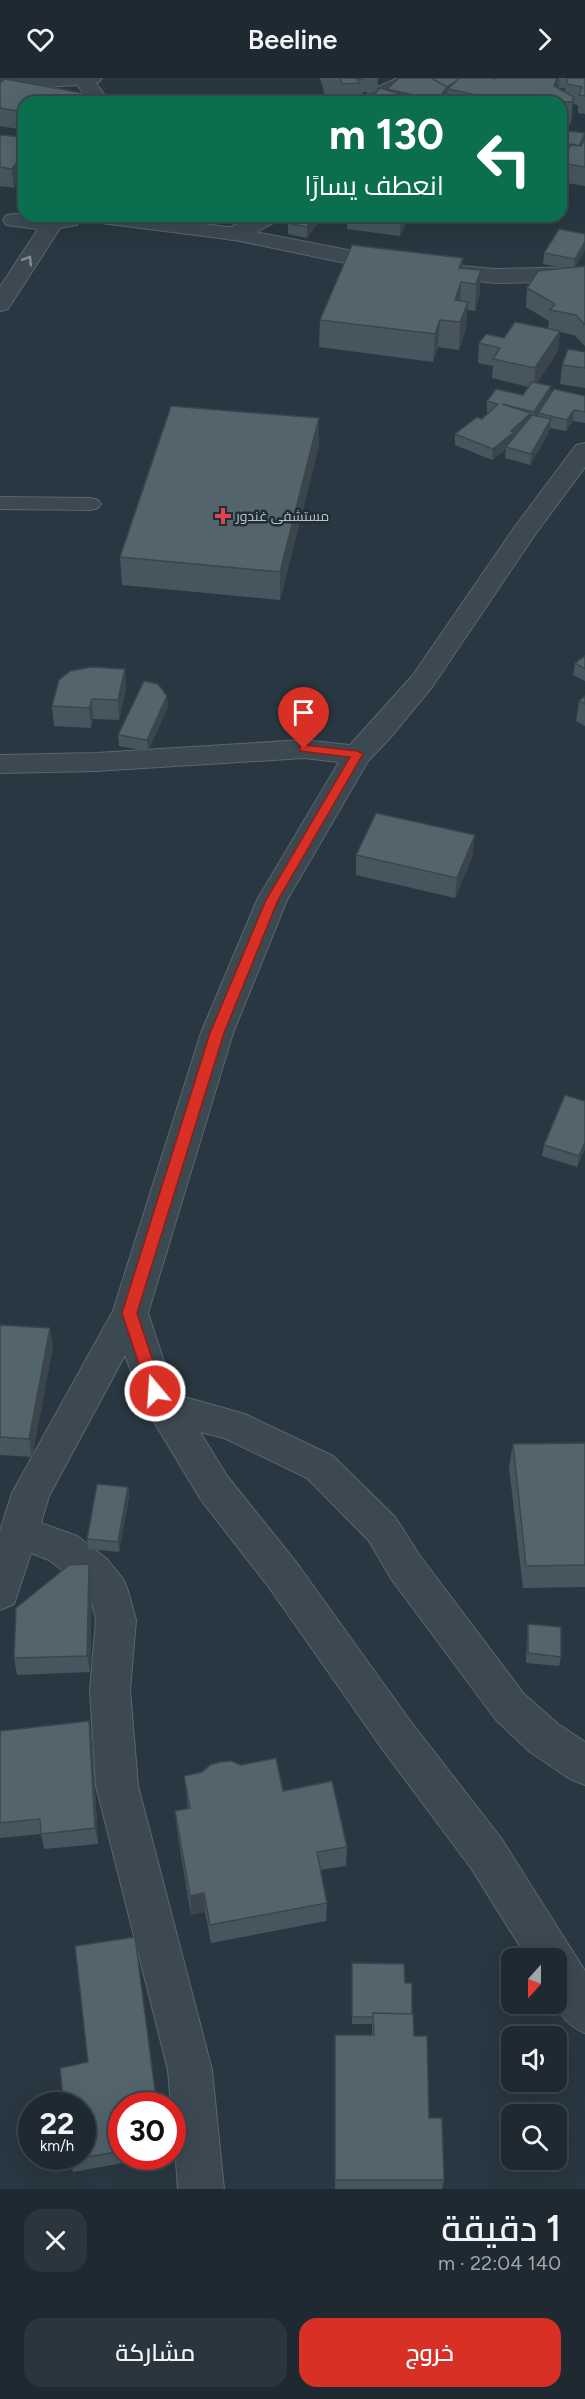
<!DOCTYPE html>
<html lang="ar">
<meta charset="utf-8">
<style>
body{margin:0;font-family:Figtree,Cairo,sans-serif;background:#2b353d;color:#f1f3f6;direction:rtl;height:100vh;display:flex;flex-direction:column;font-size:22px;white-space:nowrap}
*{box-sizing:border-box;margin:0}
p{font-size:20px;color:#a1a6ab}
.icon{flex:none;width:33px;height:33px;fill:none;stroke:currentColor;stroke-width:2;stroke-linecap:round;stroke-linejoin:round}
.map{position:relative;height:2111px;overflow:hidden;direction:ltr}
.details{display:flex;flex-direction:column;background:#1e2931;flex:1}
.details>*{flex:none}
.banner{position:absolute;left:18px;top:18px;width:549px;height:126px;border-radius:18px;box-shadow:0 6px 24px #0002,0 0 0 2px #3c454d;direction:rtl;background:#0b6e4f;color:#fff;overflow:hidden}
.needle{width:39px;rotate:201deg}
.controls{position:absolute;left:501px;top:1870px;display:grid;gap:12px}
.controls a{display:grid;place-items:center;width:66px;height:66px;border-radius:12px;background:#1e2931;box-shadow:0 6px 24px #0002,0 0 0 2px #3c454d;font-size:30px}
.speed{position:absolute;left:18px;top:2014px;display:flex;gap:12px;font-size:30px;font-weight:700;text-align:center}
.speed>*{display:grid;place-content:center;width:78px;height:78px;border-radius:50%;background:#1e2931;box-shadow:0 6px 24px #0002,0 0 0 2px #3c454d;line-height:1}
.speed small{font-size:15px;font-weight:400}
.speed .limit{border:9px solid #d22;background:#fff;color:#111}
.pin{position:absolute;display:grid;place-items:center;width:51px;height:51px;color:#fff;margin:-62px -26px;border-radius:50% 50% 50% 0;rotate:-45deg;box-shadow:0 0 6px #0007}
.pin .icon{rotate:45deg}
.me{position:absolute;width:66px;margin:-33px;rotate:342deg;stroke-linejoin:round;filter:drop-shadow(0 0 4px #0008)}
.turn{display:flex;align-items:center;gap:21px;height:126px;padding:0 24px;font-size:27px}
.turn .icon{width:78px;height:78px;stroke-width:2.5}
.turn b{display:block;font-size:42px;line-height:51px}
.round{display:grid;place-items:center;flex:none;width:63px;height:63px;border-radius:18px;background:#2b353d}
.head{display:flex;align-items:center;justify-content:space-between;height:102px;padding:0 24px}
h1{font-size:36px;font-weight:600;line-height:45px}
.action{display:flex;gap:12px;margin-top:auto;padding:12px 24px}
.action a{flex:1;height:69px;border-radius:18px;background:#d93025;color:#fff;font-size:24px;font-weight:600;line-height:69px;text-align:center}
.action a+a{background:#2b353d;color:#f1f3f6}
header{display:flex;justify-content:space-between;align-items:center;height:78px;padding:0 24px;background:#1e2931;font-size:27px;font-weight:600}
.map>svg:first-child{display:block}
</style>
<header><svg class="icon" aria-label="forward" viewBox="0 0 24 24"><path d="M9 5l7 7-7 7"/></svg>Beeline<svg class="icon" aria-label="heart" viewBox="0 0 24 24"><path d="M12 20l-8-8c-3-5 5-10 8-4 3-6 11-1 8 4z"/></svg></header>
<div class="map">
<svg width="585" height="2111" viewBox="0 0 585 2111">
<rect width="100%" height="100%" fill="#283741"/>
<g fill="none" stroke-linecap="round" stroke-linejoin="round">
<defs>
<path id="service" d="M0 419 91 420 98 422 101 426 98 430 91 432 0 431Z"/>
<path id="minor" d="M0 0H102L99 4 92 6 0 12Z
M398 0H424L421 4 381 24H359L373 11Z
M253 138H280L277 143C262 150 244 165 227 161L224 156 227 151Z
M585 365V389L534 458 432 609 390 660 368 683 287 822 233 955 148 1235 172 1308 177 1317 245 1336 333 1378 395 1439 420 1478 524 1616 558 1646 585 1664V1707L570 1701 530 1674 496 1642 392 1502 369 1463 307 1400 224 1360 200 1354 227 1398 296 1484 411 1644 501 1760 568 1866 585 1893V1955C549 1940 556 1914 556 1881H528L471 1790 383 1672 268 1508 201 1422 142 1324 125 1277 49 1418 41 1445 77 1458 107 1481 123 1501 128 1513 136 1542 130 1612 138 1708 212 1992 224 2111H178L172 2028H171L168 1992 96 1708 90 1612 96 1542 91 1520 79 1505 49 1482 31 1475 14 1526 0 1532V1453L12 1415 113 1233 201 955 257 822 339 684 304 680 96 693 0 695V677L96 675 304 662 350 667 413 597 514 450 576 367Z"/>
<path id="tertiary" d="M72 0H92L110 24H90Z
M14 136 46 139 77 138 80 142 77 147 60 150 8 231 0 233V209L38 151 6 147 3 142 6 137Z
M82 138H144L235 150 389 180 397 182 400 187 397 192 389 194 235 162 93 144 85 143Z
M437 186 496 191 585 189V203L496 205 429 198 426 193 429 188Z"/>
</defs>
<use href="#service" stroke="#5a666e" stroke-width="2"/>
<use href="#minor" stroke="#5a666e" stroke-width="2"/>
<use href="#tertiary" stroke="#5a666e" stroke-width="2"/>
<use href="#service" fill="#3c4951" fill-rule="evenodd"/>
<use href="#minor" fill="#3c4951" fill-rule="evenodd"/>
<use href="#tertiary" fill="#3c4951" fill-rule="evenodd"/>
</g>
<path fill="#47565e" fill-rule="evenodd" d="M320 0H378L377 13 387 12V11L399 0H585V36L578 35V27L573 26 572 42 570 47H561V24H448V18L447 19 446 24H369L376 14H363V19H358V23L342 24 340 17 325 18ZM558 6 559 10H565V14L558 10Z
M0 5 24 24V52L0 48Z
M561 52 584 63 585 61V108L561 104V83L565 76 561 75Z
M0 57 24 59 14 110 1 108 0 109Z
M347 138H410L400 158 347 151Z
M320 142 307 160 288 156V145Z
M585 156 575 189 585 188V268L574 257 560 254 558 273 537 305 551 308 550 317 585 318V345L573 343 566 353 550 350V352L530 387 505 380 506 371 492 382 455 367V356L482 341 489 335 487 334V323L523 317 529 309 492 300 493 288 478 285 479 265 548 251 549 243 526 229 527 210 566 190 543 186 544 175Z
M463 180 462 190 481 192 479 219 475 233 467 232 466 251 459 272 438 269 433 284 319 269 320 242Z
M585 274V310L560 306 562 287Z
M319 368 280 522 122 507 120 479Z
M585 578V603L573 597 575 585Z
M125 591 126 611 119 642 93 641 91 650 54 648 52 628Z
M585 618V648L576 643 579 623Z
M168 629 148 673 119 668 118 657Z
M356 777H473L455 820 356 797Z
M544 1067 585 1071 577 1089 542 1078Z
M0 1247 53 1269 32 1379 0 1377Z
M585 1365V1509L523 1510 509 1389 513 1366Z
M128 1409 129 1419 119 1474 88 1471 87 1461Z
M89 1486 92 1503 90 1594 17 1597 14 1580Z
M528 1546 561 1579 559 1588 526 1585 527 1556Z
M89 1643 92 1659 98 1766 44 1771 41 1756 0 1760V1653Z
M184 1698 283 1713 347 1769 346 1788 320 1792 327 1825 326 1843 211 1865 205 1834 191 1837 177 1753 175 1733 188 1730Z
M352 1885 405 1905 412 1936 414 1958 429 2040 444 2102 442 2111H335V1957H372V1946H352Z
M122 2028V2079H156L73 2094 70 2082Z"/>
<path fill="#3a464c" d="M465 0 448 11 446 24H436L440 11Z
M557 0H559L558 16 554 8Z
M88 16 89 24H80Z
M574 19 572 42 570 47 572 24Z
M585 56 584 66 578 79 579 68Z
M24 74V95L14 110 12 91Z
M315 138H320V142L307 160V149Z
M402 138H410L400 158 401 139Z
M585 164V172L574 192 575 181Z
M463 180 461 204 460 231 455 222 459 190Z
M481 192 479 219 475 233 476 206Z
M468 224 466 251 459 272 460 244Z
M440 242 438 269 433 284 435 256Z
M560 253 558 273 534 310 535 290Z
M551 308 550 319 538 335V338L533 345 534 334Z
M574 332 573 343 566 353 567 342Z
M531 335 530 346 506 369V371L492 382 493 371Z
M319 340V368L280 522V494Z
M551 341 550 352 530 387 531 376Z
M125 591 126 611 119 642 118 622Z
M167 618 168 629 148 673 147 662Z
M92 621 93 641 91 650 89 630Z
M475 757 473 777 455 820 457 800Z
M585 1064V1071L577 1089 579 1078Z
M50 1250 53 1269 32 1379 29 1361Z
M128 1409 129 1419 119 1474 118 1464Z
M89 1486 92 1503 90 1594 87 1578Z
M89 1643 92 1659 98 1766 95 1750Z
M204 1815 205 1834 191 1837 190 1818Z"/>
<path fill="#53646d" stroke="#3a464c" stroke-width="1.5" d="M340 0H363V1H357L359 5 342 6Z
M399 0H431L447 9 436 24H408L413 17 387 11Z
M431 0H459L454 5 447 9Z
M459 0H491L495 1 496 0H557L554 8 574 19 572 24H508L448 11Z
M567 0H585V18L579 17 582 9 567 6Z
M5 1 88 16 80 24H24V34L0 30V5Z
M380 10 411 19 407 24H369V22Z
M561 52 585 55 579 68 571 67 561 65Z
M0 57 24 59V74L12 91 0 89Z
M585 61V89L561 85V83L571 66 581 68Z
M293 138H315L307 149 288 145Z
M559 151 585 156V164L575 181 544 175Z
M352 167 463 180 459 190 481 192 476 206 461 204 455 222 468 224 460 244 440 242 435 256 320 242Z
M585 188V247L576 237 550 232 555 226 527 210 538 193Z
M515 244 560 253 535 290 493 281 500 270 479 265 486 256 504 260Z
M568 271 585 274V290L562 287Z
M532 304 551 308 534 334 502 326 531 335 511 353 514 354 493 371 455 356 477 339 482 341 498 326 487 323 496 311 523 317Z
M554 311 585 318V334L574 332 567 342 538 335Z
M171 328 319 340 280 494 120 479Z
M532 337 551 341 531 376 506 369Z
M585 578V591L575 585Z
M91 589 125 591 118 622 92 621 89 630 52 628 59 602 70 593Z
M144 603 158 606 167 618 147 662 118 657Z
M585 618V626L579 623Z
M376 735 475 757 457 800 356 777Z
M565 1017 585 1023V1064L579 1078 544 1067Z
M0 1247 50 1250 29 1361 0 1359Z
M585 1365V1487L526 1488 513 1366Z
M97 1406 128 1409 118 1464 87 1461Z
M89 1486 87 1578 14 1580 16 1530 69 1487Z
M528 1546 561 1549V1579L528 1575Z
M89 1643 95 1750 41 1756 40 1741 0 1745V1653Z
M276 1680 283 1713 332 1703 347 1769 317 1774 327 1825 210 1847 204 1815 190 1818 175 1733 190 1730 184 1698 202 1694 210 1687 220 1684 231 1683 241 1687Z
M135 1859 157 2028H122V2073L70 2082 69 2079H82V2028H64L60 1990 88 1984 75 1868Z
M352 1885 404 1886 405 1905H412V1936L373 1935V1939H352Z
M373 1935 413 1936 414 1958H427L429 2040H442L444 2102H335V1957H374Z"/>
<defs><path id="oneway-chevron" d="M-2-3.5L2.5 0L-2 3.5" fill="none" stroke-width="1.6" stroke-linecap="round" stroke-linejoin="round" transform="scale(1.5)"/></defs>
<use stroke="#818c94" href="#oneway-chevron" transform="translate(28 182) rotate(-58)"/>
<path fill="#d93025" stroke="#8d1f18" stroke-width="1.5" d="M304 667 357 673 363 676 278 822 224 955 137 1235 163 1313 161 1318 155 1319 150 1318 148 1313 122 1235 210 955 266 822 350 679 300 673V668Z"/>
<path fill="#e0444e" stroke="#212e36" stroke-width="2" d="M220 429h6v6h6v6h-6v6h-6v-6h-6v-6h6z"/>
<g text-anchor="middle" stroke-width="5" stroke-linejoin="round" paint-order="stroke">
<g font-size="14" fill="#b9c3cb" stroke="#212e36" text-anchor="start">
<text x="236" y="443">مستشفى غندور</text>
</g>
</g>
</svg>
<div class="controls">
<a><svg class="needle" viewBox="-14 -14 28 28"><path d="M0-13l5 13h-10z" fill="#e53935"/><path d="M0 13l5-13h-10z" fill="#a1a6ab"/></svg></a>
<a><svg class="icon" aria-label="sound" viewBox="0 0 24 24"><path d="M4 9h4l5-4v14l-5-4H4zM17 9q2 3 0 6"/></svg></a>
<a><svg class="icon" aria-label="search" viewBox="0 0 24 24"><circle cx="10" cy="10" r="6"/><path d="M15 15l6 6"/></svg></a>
</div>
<div class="speed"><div>22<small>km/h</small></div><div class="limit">30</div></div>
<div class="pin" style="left:304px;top:671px;background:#d93025"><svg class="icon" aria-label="arrive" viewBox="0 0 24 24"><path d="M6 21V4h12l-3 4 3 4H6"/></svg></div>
<svg class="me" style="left:155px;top:1313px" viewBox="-20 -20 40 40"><circle r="17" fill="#d93025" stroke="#fff" stroke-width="3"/><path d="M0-11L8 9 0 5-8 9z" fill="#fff"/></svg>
<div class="banner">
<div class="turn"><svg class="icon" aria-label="left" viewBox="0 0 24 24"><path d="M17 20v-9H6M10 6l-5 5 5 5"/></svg><div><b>130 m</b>انعطف يسارًا</div></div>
</div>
</div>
<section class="details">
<div class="head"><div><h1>1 دقيقة</h1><p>140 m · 22:04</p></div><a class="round"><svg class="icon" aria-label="close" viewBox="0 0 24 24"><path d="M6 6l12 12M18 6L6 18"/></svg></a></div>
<div class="action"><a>خروج</a><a>مشاركة</a></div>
</section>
